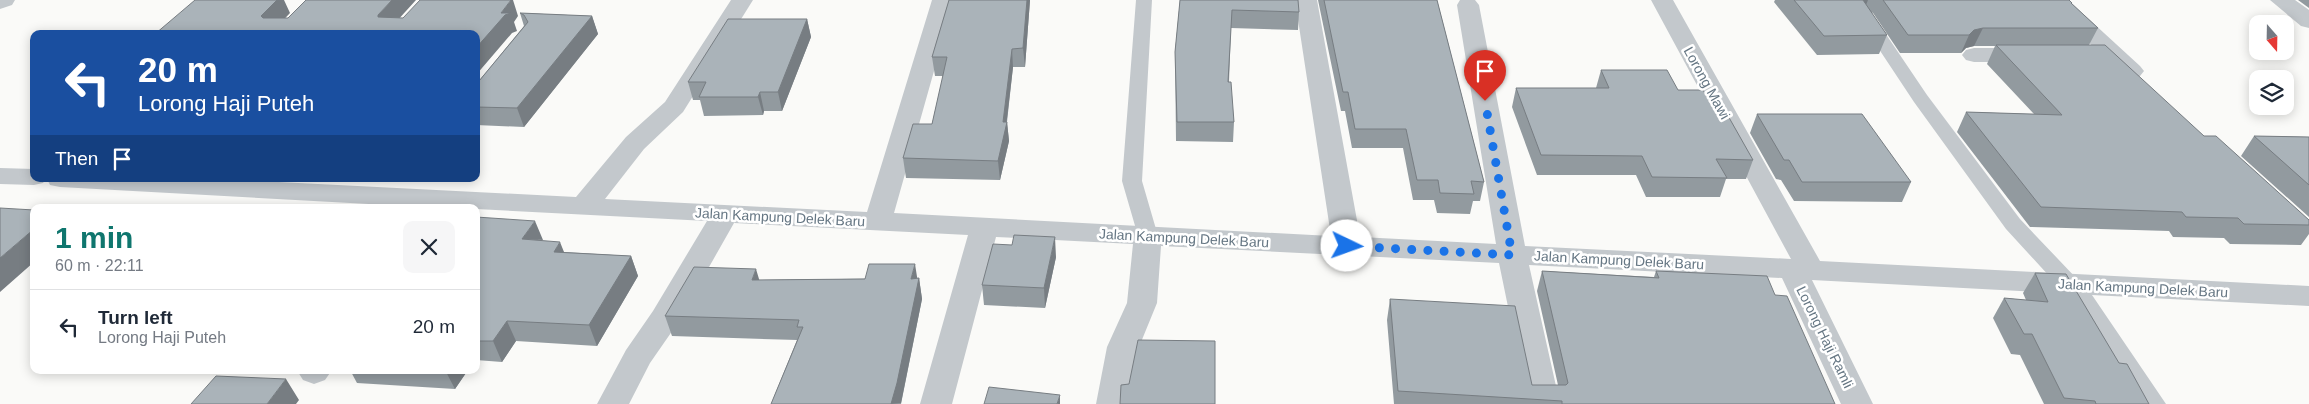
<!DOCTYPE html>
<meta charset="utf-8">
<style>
body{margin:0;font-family:Arial,sans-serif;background:#f6f6f7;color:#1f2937;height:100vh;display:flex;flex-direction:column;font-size:19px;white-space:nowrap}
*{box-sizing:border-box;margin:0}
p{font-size:16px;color:#747a83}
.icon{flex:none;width:28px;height:28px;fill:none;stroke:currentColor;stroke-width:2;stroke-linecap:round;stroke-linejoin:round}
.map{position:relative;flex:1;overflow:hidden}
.details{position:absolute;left:30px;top:204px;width:450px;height:170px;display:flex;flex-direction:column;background:#fff;border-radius:10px;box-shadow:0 2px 12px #0003}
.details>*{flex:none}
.banner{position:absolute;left:30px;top:30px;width:450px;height:152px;border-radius:10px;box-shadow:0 2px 12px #0003;background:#1a4fa0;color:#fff;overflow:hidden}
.needle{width:32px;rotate:160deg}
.fabs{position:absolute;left:2249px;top:15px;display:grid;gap:10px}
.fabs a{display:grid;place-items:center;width:45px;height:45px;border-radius:10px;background:#fff;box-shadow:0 2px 12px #0003;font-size:25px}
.pin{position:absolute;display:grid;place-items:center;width:42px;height:42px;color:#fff;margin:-51px -21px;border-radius:50% 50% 50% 0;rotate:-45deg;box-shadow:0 0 5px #0007}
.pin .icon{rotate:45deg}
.me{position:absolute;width:55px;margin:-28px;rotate:93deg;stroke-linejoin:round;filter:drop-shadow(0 0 4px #0008)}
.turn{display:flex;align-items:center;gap:18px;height:105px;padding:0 25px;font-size:22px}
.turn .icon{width:65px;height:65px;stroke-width:2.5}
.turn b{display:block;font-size:35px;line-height:42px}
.then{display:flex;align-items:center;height:48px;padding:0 25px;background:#0003;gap:10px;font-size:19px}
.round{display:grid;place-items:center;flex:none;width:52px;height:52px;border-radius:10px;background:#f6f6f7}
.overview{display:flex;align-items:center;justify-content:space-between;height:85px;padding:0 25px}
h1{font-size:30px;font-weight:800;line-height:38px;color:#0f766e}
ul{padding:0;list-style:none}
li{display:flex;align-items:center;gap:15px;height:75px;padding:0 25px;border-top:1px solid #e0e1e3}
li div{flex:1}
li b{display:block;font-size:19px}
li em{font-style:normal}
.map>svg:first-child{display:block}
</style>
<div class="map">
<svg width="2309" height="404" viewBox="0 0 2309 404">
<rect width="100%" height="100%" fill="#fafaf8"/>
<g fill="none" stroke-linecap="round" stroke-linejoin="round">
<path fill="#c3c8cc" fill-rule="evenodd" d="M1136 0H1152L1142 181 1158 236 1155 241 1148 243 1141 241 1138 236 1122 181Z
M1869 17 1875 18 1927 95 2020 219 2077 279 2080 284 2077 289 2069 291 2061 289 2006 229 1914 102 1861 22 1863 18Z"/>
<path fill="#c3c8cc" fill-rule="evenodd" d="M0 0H15L12 5 0 9Z
M731 0H753L683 112 644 149 605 199 867 212 932 0H954L894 213 1331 236 1295 0H1317L1360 237 1496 244 1457 5 1460 0H1475L1479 5 1525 246 1791 259 1651 0H1673L1820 261 2309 286V306L2092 295 2166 404H2133L2060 293 1812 280 1873 404H1841L1782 278 1529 265 1560 404H1528L1499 263 1161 246 1157 303 1139 347 1128 404H1096L1107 347 1127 303 1133 244 996 237 952 404H920L968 235 734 223 675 327 650 363 629 404H597L626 350 653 311 707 221 476 209V208H442L60 187 50 185 47 179H217L576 197 626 137 665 102Z
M2044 0H2068L2140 66 2144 71 2140 76 2132 78 2124 76Z
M2270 0H2295L2309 10V28L2301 26Z
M1974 48H2028L2036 50 2040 55 2036 60 2028 62H1974L1966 60 1962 55 1966 50Z
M0 168 34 169V179H46L43 183 34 185 0 184Z
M299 370H332L325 380 314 384 303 380 298 372Z"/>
</g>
<path fill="#929a9f" d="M949 0H1030L1025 67H1013L1007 122 1009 141 1000 180 906 178 903 158 932 124 943 76H935L932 57Z
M1180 0 1299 12 1298 30 1231 28 1229 82 1234 122 1233 142 1176 141 1175 52Z
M1318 0H1437L1484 182 1480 201H1473L1470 214 1437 213 1434 200H1413L1403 148H1352L1345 111H1341Z
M1775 0H2069L2072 3V5L2098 28 2089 45 2309 220V234L2301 245 2230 244 2224 238 2173 237 2169 231 2030 227 1957 132 1966 112 2034 114 1987 64 1995 46H1974L1966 48 1961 53H1900L1873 13 1871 12 1887 35 1879 54 1817 55 1774 2Z
M2298 0H2309V8Z
M520 13 592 16 598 34 524 127 476 125V82L479 81 524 26Z
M807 19 811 37 782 111H764L763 115 704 116 700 100H693L688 82Z
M1601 70 1678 90 1717 114 1753 160 1746 179H1726L1720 197H1646L1636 175H1537L1512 107 1516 88H1596Z
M1757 114 1911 182 1902 202 1794 201 1781 180 1776 179 1750 133Z
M2254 136 2309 137V217L2241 156Z
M476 217 543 241 564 252 631 256 638 276 597 346 516 341 502 362 476 360Z
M1056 257 1045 308 984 305 982 285Z
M1542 271 1654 277 1656 271 1775 295 1835 404H1394L1387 320 1390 299 1532 385H1558L1537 291Z
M2035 273 2119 363 2149 404H2044L2020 355 2011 354 1993 318 2004 298 2026 300 2023 293Z
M919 278 922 299 901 404H771L797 340 672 336 665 316 759 280Z
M350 370H468L455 389 357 383Z"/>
<path fill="#777d82" d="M277 0H284L290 13 270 34 261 16Z
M392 0H416L386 33 378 17V15Z
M511 0H513L518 16 514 22 517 31 512 33 476 75V48L501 13Z
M1027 0H1030L1025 67 1023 48Z
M1863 0H1868L1864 10Z
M592 16 598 34 524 127 517 108Z
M807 19 811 37 782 111 778 92Z
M1983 28 1974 46 1966 48 1961 53 1969 35 1974 30Z
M1012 49 1013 67 1006 127 1007 122 1009 141 1000 180 998 161Z
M760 92 764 111 763 115 758 97Z
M535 221 543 240 522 239Z
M34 229V262L0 292V258Z
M1055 237 1056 257 1045 308 1044 288Z
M560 242 568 262 554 252Z
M631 256 638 276 597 346 589 325Z
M915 264 918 283 919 278 922 299 901 403 891 404 911 279Z
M756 269 762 289 752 280Z
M507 321 516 341 502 362 493 341Z
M445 370H468L455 389Z
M286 379 299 400 296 404H267Z
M1060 395V404H1057Z"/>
<path fill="#aab3b9" stroke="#777d82" d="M195 0H277L261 16 263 18H288L306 0H392L378 15V17L403 18 420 0H511L501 13H511L505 15 476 48V34H155Z
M949 0H1027L1023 48 1012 49 1003 122H1007L998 161 903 158 913 124H932L947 57H932Z
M1180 0H1298L1299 12 1232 10 1228 82H1231L1234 122H1177L1175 52Z
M1324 0H1437L1484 182 1471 181 1474 194 1440 193 1438 180H1417L1406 129H1355L1348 92H1343Z
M1794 0H1863L1887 35 1824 36Z
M1883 0H2069L2072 3H2071L2098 28H1983L1974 30 1969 35H1908Z
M520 13 592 16 517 108 476 107V82L479 81 528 22 524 15Z
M728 19H807L778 92H760L758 97H699L706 82H688Z
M1996 45H2105L2204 136H2216L2309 220V225L2244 224 2238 218 2186 217 2182 212 2041 207 1966 112 2062 115Z
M1601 70H1667L1678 90H1703L1717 114H1727L1753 160 1716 159 1727 178 1652 177 1642 156 1541 155 1516 88H1609Z
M1757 114H1862L1911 182H1802L1789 160H1784Z
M2254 136 2309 137V185Z
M0 208 34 210V229L0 258Z
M476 217 535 221 522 239 560 242 554 252 631 256 589 325 507 321 493 341H476Z
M1014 235 1055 237 1044 288 982 285 993 244 1012 245Z
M869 264H915L911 279 919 278 897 383 891 404H771L803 327H797L799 320 665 316 694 267 756 269 752 280 865 279Z
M1542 271 1659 278 1656 271 1767 276 1775 295 1787 296 1835 404H1562V401L1398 391 1390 299 1515 306 1532 385H1566L1568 383Z
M2035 273 2066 274 2119 363 2127 364 2149 404H2096L2095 401 2064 398 2032 334H2024L2004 298 2048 302Z
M1138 340 1215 341V404H1120L1121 385 1129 384Z
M216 376 286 379 267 404H191Z
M989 387 1060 395 1057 404H984Z"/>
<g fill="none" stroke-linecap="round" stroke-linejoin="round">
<path stroke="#1a73e8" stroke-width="9" stroke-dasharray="0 16.2" d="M1347 246 1512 255 1485 101"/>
</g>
<g text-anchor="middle" stroke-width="5" stroke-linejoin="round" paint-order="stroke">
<g font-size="14" fill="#657683" stroke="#fff">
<text transform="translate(1707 83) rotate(61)" y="5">Lorong Mawi</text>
<text transform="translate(780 217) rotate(3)" y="5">Jalan Kampung Delek Baru</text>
<text transform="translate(1184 238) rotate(3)" y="5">Jalan Kampung Delek Baru</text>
<text transform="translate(1619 260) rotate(3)" y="5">Jalan Kampung Delek Baru</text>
<text transform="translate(2143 288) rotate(3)" y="5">Jalan Kampung Delek Baru</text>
<text transform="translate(1825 337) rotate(64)" y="5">Lorong Haji Ramli</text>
</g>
</g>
</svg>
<div class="fabs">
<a><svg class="needle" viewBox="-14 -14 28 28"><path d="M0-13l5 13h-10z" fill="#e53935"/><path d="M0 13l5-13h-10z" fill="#747a83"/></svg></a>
<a><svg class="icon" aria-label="layers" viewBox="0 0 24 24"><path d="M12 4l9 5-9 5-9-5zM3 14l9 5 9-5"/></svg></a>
</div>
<div class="pin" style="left:1485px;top:101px;background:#d93025"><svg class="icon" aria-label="arrive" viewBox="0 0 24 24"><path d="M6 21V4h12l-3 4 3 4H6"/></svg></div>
<svg class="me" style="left:1347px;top:246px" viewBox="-20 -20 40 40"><circle r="19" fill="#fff"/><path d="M0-13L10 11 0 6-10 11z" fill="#1a73e8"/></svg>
<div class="banner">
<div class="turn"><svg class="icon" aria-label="left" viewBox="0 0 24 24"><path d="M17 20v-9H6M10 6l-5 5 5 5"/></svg><div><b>20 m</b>Lorong Haji Puteh</div></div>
<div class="then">Then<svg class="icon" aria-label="arrive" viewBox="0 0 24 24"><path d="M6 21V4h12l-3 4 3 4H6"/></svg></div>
</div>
<section class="details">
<div class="overview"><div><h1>1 min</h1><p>60 m · 22:11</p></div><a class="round"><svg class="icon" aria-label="close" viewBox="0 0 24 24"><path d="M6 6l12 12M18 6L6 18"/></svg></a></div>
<ul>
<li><svg class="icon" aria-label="left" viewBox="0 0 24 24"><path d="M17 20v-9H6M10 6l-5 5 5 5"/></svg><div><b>Turn left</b><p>Lorong Haji Puteh</p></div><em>20 m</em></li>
</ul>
</section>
</div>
